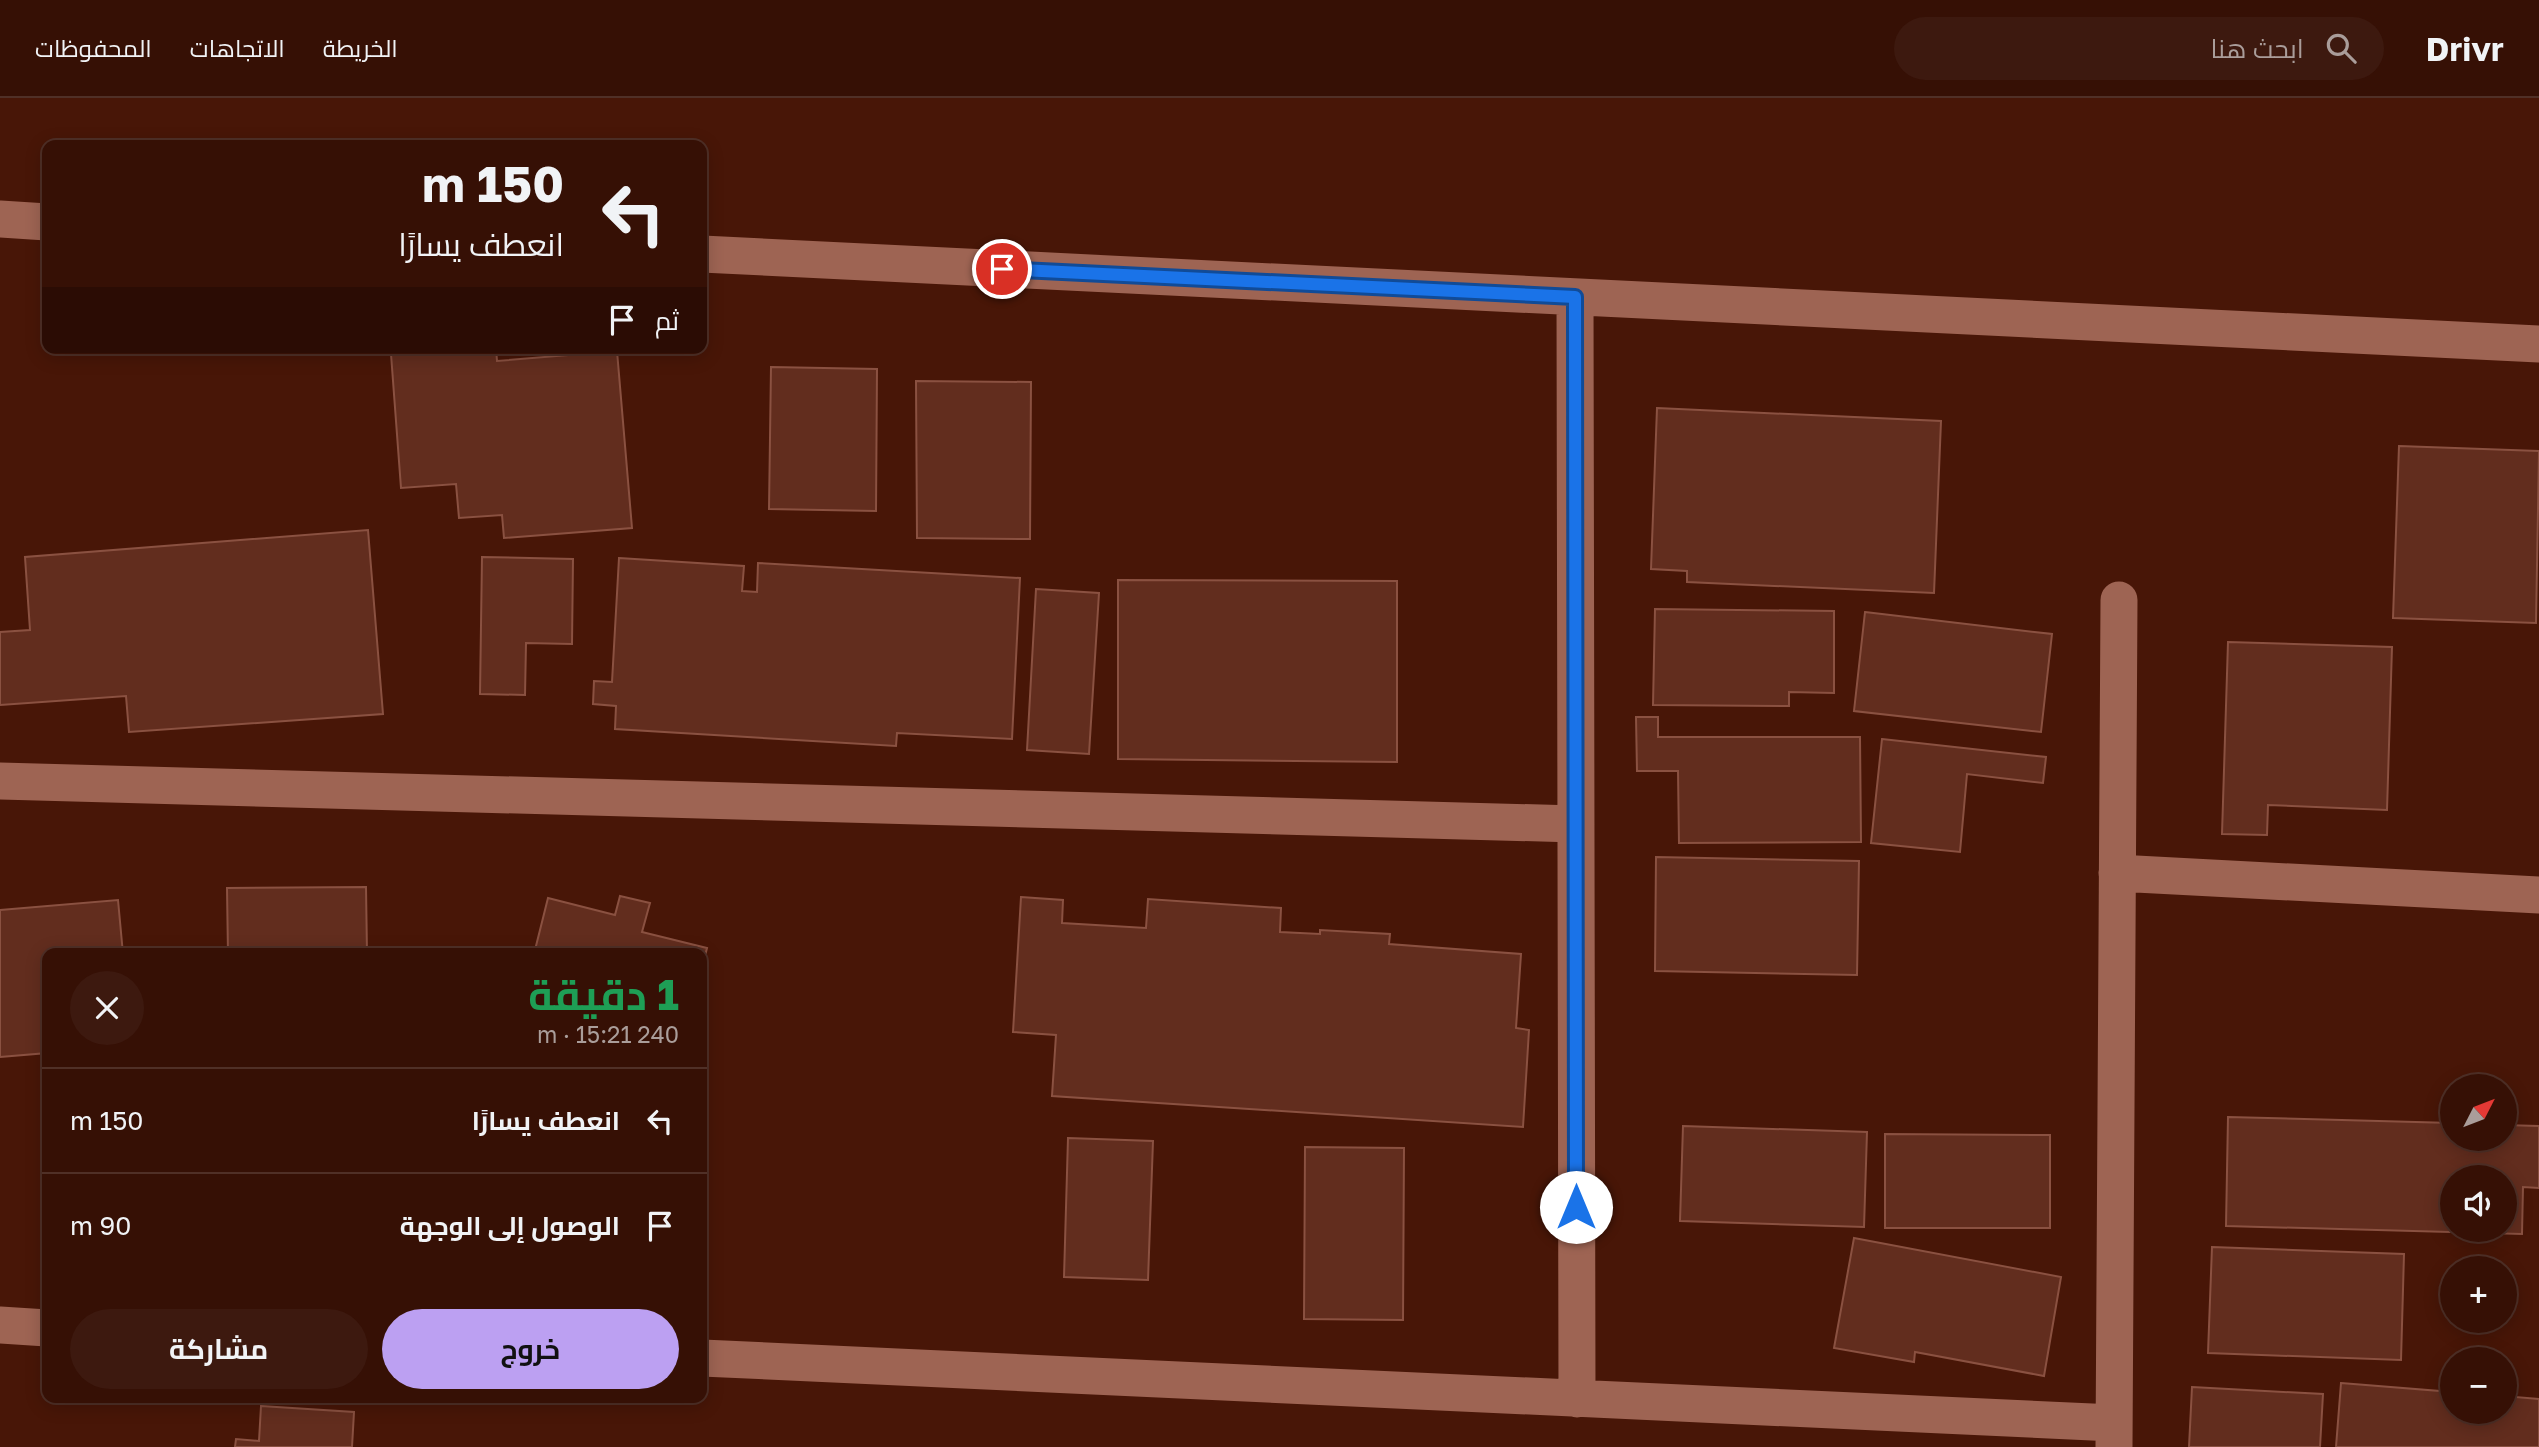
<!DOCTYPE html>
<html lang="ar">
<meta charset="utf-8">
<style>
body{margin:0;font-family:"Golos Text",Cairo,sans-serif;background:#3d190f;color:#f1f3f6;direction:rtl;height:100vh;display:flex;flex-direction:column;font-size:26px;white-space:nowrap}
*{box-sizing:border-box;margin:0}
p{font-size:23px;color:#aa9d9a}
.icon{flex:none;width:38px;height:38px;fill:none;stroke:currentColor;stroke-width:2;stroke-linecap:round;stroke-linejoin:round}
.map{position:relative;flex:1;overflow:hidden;direction:ltr}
.details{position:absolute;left:42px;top:850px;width:665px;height:455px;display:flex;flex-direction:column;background:#361005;border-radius:14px;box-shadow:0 4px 18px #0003,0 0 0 2px #503027;direction:rtl}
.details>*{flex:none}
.banner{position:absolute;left:42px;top:42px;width:665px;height:214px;border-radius:14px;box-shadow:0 4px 18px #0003,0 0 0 2px #503027;direction:rtl;background:#361005;color:#f1f3f6;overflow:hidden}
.needle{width:46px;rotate:48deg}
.fabs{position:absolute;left:2440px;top:976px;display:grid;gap:14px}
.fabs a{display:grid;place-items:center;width:77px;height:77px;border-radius:50%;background:#361005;box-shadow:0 4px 18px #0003,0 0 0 2px #503027;font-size:35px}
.pin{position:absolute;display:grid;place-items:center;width:60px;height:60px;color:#fff;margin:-30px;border:4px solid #fff;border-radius:50%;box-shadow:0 2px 7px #0007}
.me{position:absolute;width:77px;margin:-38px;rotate:0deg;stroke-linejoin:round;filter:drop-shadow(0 0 5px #0008)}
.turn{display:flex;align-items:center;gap:24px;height:147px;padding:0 28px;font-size:32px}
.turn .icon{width:91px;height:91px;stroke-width:2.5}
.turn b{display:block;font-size:49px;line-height:60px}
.then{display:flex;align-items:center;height:66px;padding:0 28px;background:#0003;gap:14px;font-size:26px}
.round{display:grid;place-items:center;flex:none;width:74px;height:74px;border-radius:37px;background:#3d190f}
.headline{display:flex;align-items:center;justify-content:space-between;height:119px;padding:0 28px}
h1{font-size:42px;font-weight:700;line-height:52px;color:#1e9e55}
.action{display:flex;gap:14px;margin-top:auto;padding:14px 28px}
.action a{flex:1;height:80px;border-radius:42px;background:#bca0f2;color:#111;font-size:28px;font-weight:700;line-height:80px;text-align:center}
.action a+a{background:#3d190f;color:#f1f3f6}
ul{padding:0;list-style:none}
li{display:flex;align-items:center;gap:21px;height:105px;padding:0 28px;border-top:2px solid #503027}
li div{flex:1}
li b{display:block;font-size:26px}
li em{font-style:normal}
header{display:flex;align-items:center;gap:42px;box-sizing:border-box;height:98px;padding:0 35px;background:#361005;border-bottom:2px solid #503027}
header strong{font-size:33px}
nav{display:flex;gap:38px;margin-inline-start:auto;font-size:24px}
.search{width:490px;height:63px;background:#3d190f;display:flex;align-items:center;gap:18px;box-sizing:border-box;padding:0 24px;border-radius:38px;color:#aa9d9a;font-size:26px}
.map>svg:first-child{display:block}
</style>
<header>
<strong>Drivr</strong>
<div class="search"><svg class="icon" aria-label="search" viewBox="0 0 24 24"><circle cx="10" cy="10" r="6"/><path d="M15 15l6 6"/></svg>ابحث هنا</div>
<nav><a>الخريطة</a><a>الاتجاهات</a><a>المحفوظات</a></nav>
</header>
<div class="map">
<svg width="2539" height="1349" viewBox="0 0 2539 1349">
<rect width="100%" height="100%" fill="#481607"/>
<path fill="#622d1e" stroke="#8a5141" stroke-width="2" fill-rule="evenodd" d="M472 250H496L497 263 617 253 632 430 504 440 502 417 459 420 456 386 401 390 391 256Z
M771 269 877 271 876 413 769 411Z
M916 283 1031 284 1030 441 917 440Z
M1657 310 1941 323 1934 495 1687 484V473L1651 471Z
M2399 348 2539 353 2536 525 2393 520Z
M368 432 383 616 129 634 126 598 0 607V534L30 532 25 459Z
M482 459 573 461 572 546 526 545 525 597 480 596Z
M619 460 744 468 742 493 757 494 758 465 1020 480 1012 641 897 635 896 648 615 631 616 608 593 606 594 583 612 584Z
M1118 482 1397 483V664L1118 661Z
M1036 491 1099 495 1089 656 1027 652Z
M1655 511 1834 513V595L1789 594V608L1653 607Z
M1865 514 2052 536 2041 634 1854 613Z
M2228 544 2392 549 2387 712 2268 707 2267 737 2222 736Z
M1636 619H1658V639H1860L1861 744 1679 745 1678 673H1637Z
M1882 641 2046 659 2043 685 1967 676 1960 754 1871 745Z
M1656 759 1859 763 1857 877 1655 873Z
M366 789 367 856H228L227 790Z
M620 798 650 805 642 834 707 850 702 870V856H534L548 800 615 817Z
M1021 799 1063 802 1062 825 1146 830 1148 801 1281 810 1280 834 1320 836V832L1390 836 1389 846 1521 856 1516 930 1529 932 1523 1029 1052 998 1056 937 1013 934Z
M118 802 123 856H47V955L0 959V812Z
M2228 1019 2452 1025V1041H2504V1027L2539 1028V1090L2523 1089 2522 1136 2226 1128ZM2452 1080H2504V1132H2452Z
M1683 1028 1867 1034 1864 1129 1680 1123Z
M1885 1036 2050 1037V1130H1885Z
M1068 1040 1153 1043 1148 1182 1064 1179Z
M1305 1049 1404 1050 1403 1222 1304 1221Z
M1854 1140 2061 1179 2044 1278 1915 1254 1914 1264 1834 1250Z
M2212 1149 2404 1156 2401 1262 2208 1255Z
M2341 1285 2452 1294V1314H2504V1298L2539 1301V1349H2336Z
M2192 1289 2323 1296 2320 1349H2189Z
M261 1308 354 1314 352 1349H235L236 1341 259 1343Z"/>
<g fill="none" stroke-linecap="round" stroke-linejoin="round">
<path stroke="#9e6453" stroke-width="37" d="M0 121 47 124
M702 156 2539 246
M1575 199 1577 1301
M0 683 1576 726
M2117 775 2539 797
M0 1227 47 1230
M702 1260 2114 1325
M2114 1348 2119 502"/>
</g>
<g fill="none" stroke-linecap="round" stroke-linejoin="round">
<defs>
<path id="route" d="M1002 171 1575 199 1576 1109"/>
</defs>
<use href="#route" stroke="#114b97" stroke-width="18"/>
<use href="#route" stroke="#1a73e8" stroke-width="12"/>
</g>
</svg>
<div class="fabs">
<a><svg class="needle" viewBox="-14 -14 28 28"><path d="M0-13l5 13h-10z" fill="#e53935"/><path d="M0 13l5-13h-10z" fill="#aa9d9a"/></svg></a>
<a><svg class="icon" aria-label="sound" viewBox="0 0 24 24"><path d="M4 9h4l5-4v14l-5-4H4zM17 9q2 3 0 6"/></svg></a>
<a>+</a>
<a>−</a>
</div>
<div class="pin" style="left:1002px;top:171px;background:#d93025"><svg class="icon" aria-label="arrive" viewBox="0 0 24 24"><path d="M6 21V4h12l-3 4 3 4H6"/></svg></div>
<svg class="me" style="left:1576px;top:1109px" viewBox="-20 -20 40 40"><circle r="19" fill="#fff"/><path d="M0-13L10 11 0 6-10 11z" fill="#1a73e8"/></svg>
<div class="banner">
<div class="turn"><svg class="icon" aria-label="left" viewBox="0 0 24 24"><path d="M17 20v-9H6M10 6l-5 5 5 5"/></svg><div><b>150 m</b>انعطف يسارًا</div></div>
<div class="then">ثم<svg class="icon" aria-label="arrive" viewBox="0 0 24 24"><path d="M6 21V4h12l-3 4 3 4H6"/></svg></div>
</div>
<section class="details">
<div class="headline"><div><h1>1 دقيقة</h1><p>240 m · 15:21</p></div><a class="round"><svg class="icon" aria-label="close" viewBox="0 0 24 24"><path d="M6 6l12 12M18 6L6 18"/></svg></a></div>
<ul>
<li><svg class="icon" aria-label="left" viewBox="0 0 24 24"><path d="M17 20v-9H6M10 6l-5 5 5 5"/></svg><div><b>انعطف يسارًا</b></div><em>150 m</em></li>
<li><svg class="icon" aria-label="arrive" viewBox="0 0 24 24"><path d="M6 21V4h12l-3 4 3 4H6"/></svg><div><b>الوصول إلى الوجهة</b></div><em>90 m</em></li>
</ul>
<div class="action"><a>خروج</a><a>مشاركة</a></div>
</section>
</div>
